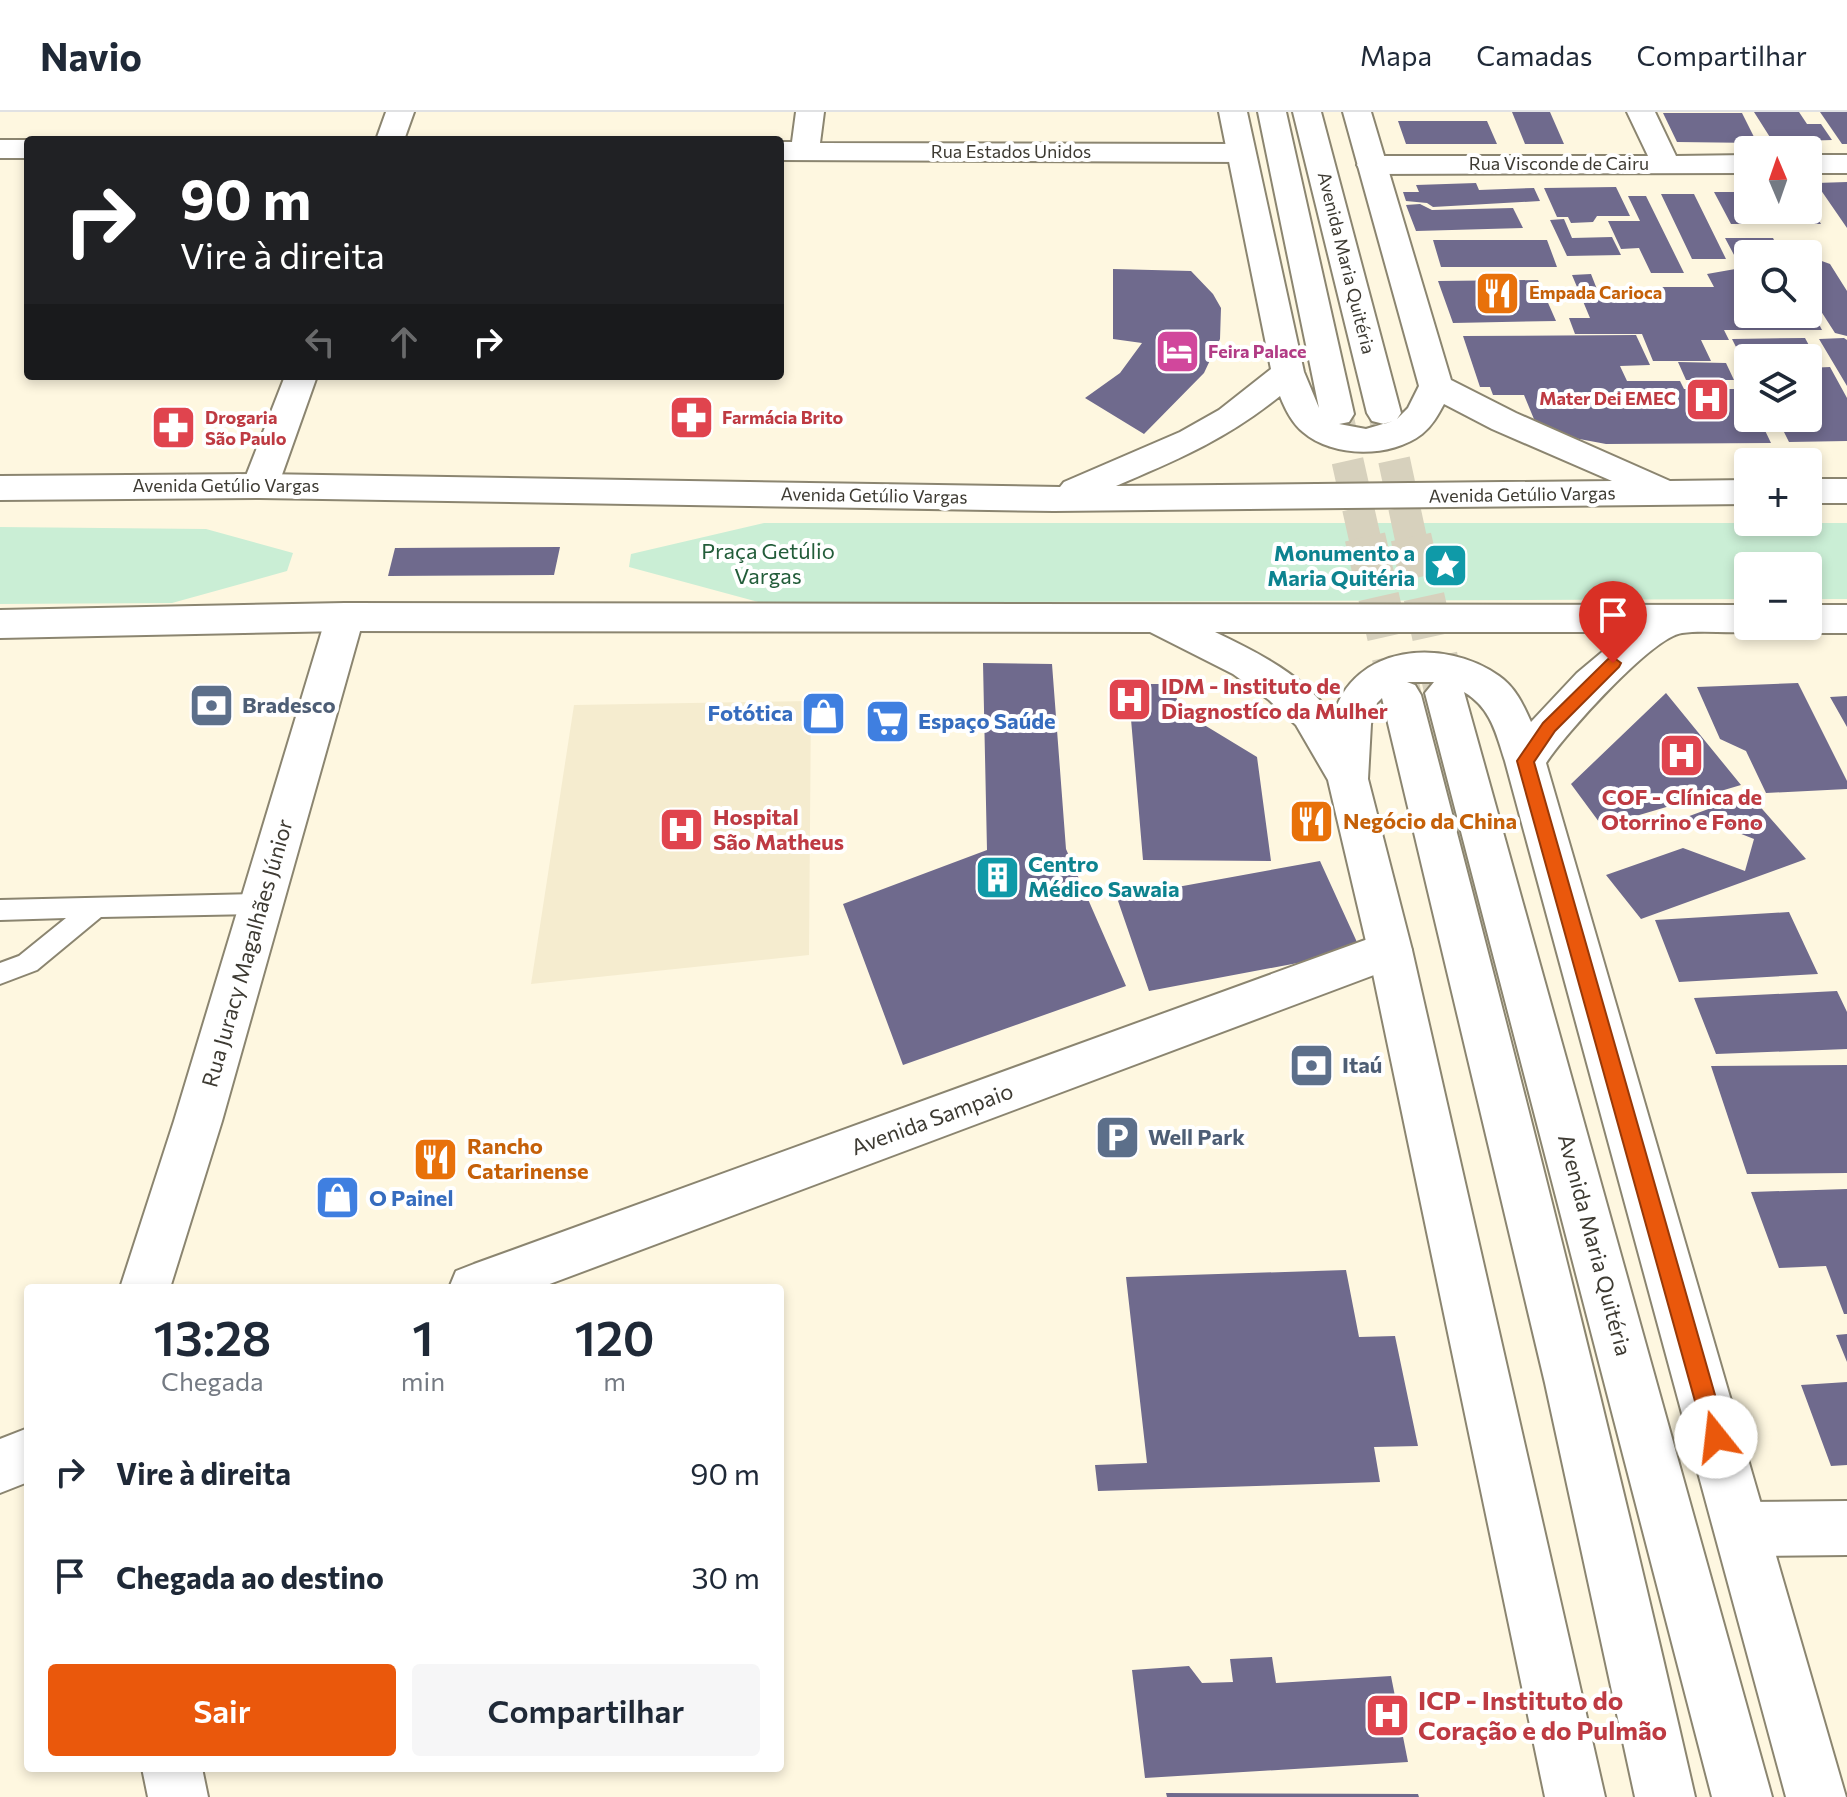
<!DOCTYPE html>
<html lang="pt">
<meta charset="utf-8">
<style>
body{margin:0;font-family:Commissioner,sans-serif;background:#f6f6f7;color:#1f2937;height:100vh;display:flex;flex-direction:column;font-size:30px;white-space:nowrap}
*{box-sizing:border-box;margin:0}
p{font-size:26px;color:#747a83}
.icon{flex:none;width:44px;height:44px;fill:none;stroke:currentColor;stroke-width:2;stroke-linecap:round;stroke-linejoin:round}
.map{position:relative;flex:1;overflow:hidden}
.sheet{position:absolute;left:24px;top:1172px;width:760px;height:488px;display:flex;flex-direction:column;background:#fff;border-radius:8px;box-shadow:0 4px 12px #0003}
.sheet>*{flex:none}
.banner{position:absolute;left:24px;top:24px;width:760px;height:244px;border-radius:8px;box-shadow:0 4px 12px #0003;background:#202124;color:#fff;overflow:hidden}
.needle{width:52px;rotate:358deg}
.buttons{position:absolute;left:1734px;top:24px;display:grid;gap:16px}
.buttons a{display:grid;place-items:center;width:88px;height:88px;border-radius:8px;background:#fff;box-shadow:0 4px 12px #0003;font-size:40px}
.pin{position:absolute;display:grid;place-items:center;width:68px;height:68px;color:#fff;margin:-82px -34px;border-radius:50% 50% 50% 0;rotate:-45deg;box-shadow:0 0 8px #0007}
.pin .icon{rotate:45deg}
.me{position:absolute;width:88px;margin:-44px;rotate:344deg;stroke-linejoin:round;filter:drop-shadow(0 0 6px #0008)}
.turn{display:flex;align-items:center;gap:28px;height:168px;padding:0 24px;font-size:36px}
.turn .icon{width:104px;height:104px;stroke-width:2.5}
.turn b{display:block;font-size:56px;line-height:68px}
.lanes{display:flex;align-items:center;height:76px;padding:0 24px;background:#0003;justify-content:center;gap:40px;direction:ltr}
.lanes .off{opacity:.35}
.eta{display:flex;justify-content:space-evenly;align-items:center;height:136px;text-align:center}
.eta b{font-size:48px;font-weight:600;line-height:56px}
.action{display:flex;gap:16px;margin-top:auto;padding:16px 24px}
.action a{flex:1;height:92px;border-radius:8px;background:#ea580c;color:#fff;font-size:32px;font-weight:600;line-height:92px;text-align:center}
.action a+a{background:#f6f6f7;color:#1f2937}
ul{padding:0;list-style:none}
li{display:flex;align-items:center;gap:24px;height:104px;padding:0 24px}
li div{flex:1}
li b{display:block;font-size:30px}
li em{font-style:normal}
header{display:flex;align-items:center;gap:48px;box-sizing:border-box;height:112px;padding:0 40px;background:#fff;border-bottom:2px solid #e0e1e3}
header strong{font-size:38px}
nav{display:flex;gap:44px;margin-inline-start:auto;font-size:28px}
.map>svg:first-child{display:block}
</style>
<header>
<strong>Navio</strong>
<nav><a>Mapa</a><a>Camadas</a><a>Compartilhar</a></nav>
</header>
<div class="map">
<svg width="1847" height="1685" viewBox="0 0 1847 1685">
<rect width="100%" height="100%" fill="#fef7e0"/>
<path fill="#f5eccf" d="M811 589 809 843 531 872 574 593Z"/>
<path fill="#caeed5" d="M764 411H1847V487H1808V454H1748V487L762 491 629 455 631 442Z
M0 415 206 417 293 441 287 459 172 491 0 492Z"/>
<path fill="#6f6a8d" d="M1512 0H1550L1564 32H1525Z
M1754 0H1799L1807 12H1821L1832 28 1773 30Z
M1820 0H1847V32H1842Z
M1663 1H1742L1757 31 1677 30Z
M1398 9H1487L1497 32H1406Z
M1847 70V116L1816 71Z
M1476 71 1479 78 1534 76 1540 89 1433 95 1427 91 1406 89 1403 80H1419L1416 73Z
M1616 75 1630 104H1597L1593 110 1571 111 1568 105H1557L1544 76Z
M1714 80H1748V98H1808V89L1821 112H1731Z
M1661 82H1694L1726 147H1692Z
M1628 84H1646L1684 161H1651L1639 136 1621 137 1608 109H1640Z
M1420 92 1432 98 1513 96 1523 116 1416 119 1406 93Z
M1564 107 1572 126 1612 125 1621 143 1567 144 1550 108Z
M1725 126H1773L1781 142H1748V202H1808V191L1822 218H1724L1729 228H1701L1711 249H1653L1642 222H1575L1569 206H1590L1572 163 1591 162 1600 185 1649 184 1645 175H1714L1707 162 1741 156Z
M1433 128H1547L1557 155H1441Z
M1808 144 1830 152 1847 179V224L1835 221 1808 179Z
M1113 157 1191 159 1213 182 1221 196 1220 227 1204 261 1144 322 1085 286 1120 261 1142 231 1113 227Z
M1538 168 1556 209 1453 211 1438 169Z
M1636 223 1650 253 1620 254 1627 269H1680L1684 277H1736L1744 294H1748V306H1759L1771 331 1606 332 1574 326 1536 312 1524 283H1493L1490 275H1480L1463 224Z
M1805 226 1817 248 1748 246V249H1743L1732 227Z
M1844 226 1847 228V274L1819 227Z
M1678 250 1726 251 1734 268H1686Z
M1830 255 1847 286V329L1789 330 1783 318 1769 311 1767 306H1808V256Z
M560 435 554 463 388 464 395 436Z
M983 551 1052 552 1066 737 1126 874 903 953 843 792 987 738Z
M1798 571 1847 669V677L1766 681 1746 639 1720 627 1697 575Z
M1128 572H1175L1178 597 1257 645 1271 749 1143 748Z
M1666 581 1741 673 1602 714 1571 672Z
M1847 584V615L1830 585Z
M1749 682 1806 747 1641 807 1606 763 1683 736 1745 759 1754 727 1711 710 1693 717 1684 706Z
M1320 749 1361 839 1149 879 1117 786Z
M1789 800 1818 862 1679 870 1655 808Z
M1837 879 1847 900V937L1716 942 1694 886Z
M1847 953V1061L1747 1062 1711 954Z
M1847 1077V1202H1844L1826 1154 1779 1156 1751 1080Z
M1346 1158 1359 1225 1395 1224 1418 1334 1374 1335 1380 1370 1098 1379 1095 1353 1147 1351 1126 1165Z
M1847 1222V1250L1836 1223Z
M1847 1270V1353L1831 1354 1801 1273Z
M1272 1545 1276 1571 1391 1564 1408 1650 1145 1666 1132 1558 1189 1554 1202 1571 1233 1570 1230 1547Z
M1166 1681 1418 1682 1419 1685H1167Z"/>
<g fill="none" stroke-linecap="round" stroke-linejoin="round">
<path stroke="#d7d1bd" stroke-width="32" stroke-dasharray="32 16" stroke-linecap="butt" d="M1384 301 1411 427
M1337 302 1365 427"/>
<path stroke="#d7d1bd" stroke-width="41" stroke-dasharray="41 20" stroke-linecap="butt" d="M1365 425 1401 583
M1411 425 1445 581"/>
<defs>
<path id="lane" d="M261 782 269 785 273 792 269 799 261 802 101 805 37 858 0 872V851L19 844 66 806 0 808V788Z"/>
<path id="street" d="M386 0H414L404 28H376Z
M796 0H824L820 31 1241 32 1251 35 1255 41 1251 47 1241 50 780 48V30H792Z
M1627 0H1655L1676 44 1748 43V61L1371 62 1361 59 1357 53 1361 47 1371 44H1648Z
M0 28H28V46H0Z
M1808 43H1847V61H1808Z
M285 264H317L278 374 272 382 260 386 248 382 242 374Z"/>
<path id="secondary" d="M345 491 358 495 364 505 222 1009 170 1176H120L174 1009 326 505 332 495Z
M1390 819 1406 825 1412 838 1406 851 539 1176H449L456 1159 474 1152Z
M28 1316V1370L0 1381V1327Z
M1847 1389V1443L1742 1444 1723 1436 1715 1417 1723 1398 1742 1390Z
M142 1656H202L208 1685H148Z"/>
<path id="primary" d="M1219 0H1247L1304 260 1319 296 1258 0H1286L1354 302 1349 310 1339 312 1366 317 1393 309 1384 312 1372 309 1367 301 1293 0H1321L1401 301 1397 307 1408 296 1419 274 1343 0H1371L1451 268 1516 301 1670 369 1748 368V392L1054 399 260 386 0 388V364L260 362 1060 375 1064 370 1180 320 1219 298 1271 257ZM1280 284C1285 297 1292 311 1303 320 1333 346 1391 346 1422 322 1432 314 1438 303 1444 292L1492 317 1612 369 1116 374C1179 347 1225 328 1280 284Z
M1808 367H1847V391H1808Z
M345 491 1748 493V514H1763L1761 517C1735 524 1709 517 1682 521 1652 525 1564 623 1546 651L1846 1685H1786L1505 649C1496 621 1491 596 1464 580L1772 1685H1712L1425 581 1434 570H1407L1415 573 1421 583C1517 949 1611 1316 1695 1685H1635L1545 1271 1382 586 1377 591 1371 612 1368 667 1412 838 1605 1685H1545L1368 838 1328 668 1296 613 1269 588 1233 562 1150 520 345 519 0 526V498ZM1215 520H1626L1577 561 1531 610C1523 592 1515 575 1499 564 1444 525 1353 532 1333 605 1305 564 1259 541 1215 520Z
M1808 493H1847V521H1808L1795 517 1793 514H1808Z"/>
</defs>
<use href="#lane" stroke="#8b8570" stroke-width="4"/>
<use href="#street" stroke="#8b8570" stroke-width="4"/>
<use href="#secondary" stroke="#8b8570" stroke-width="4"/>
<use href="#primary" stroke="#8b8570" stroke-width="4"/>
<use href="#lane" fill="#fff" fill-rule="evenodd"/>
<use href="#street" fill="#fff" fill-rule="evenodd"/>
<use href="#secondary" fill="#fff" fill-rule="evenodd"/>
<use href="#primary" fill="#fff" fill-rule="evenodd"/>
</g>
<path fill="#ea580c" stroke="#983908" stroke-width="2" d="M1613 545 1621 551 1619 555 1555 619 1534 650 1727 1325 1724 1332 1716 1336 1709 1332 1705 1325 1517 649 1543 611 1608 547Z"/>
<defs>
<symbol id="restaurant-square" viewBox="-11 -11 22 22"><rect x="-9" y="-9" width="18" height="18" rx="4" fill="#e8710a" stroke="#fff"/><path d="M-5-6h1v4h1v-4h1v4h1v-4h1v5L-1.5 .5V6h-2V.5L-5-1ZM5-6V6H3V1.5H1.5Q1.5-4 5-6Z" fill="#fff"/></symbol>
<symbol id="hotel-square" viewBox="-11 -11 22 22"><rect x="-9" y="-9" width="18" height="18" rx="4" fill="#d1479c" stroke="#fff"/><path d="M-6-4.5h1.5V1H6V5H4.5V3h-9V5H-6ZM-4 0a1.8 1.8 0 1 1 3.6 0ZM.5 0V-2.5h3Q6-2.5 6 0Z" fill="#fff"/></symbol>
<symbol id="hospital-square" viewBox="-11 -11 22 22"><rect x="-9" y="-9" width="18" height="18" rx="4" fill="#e0444e" stroke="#fff"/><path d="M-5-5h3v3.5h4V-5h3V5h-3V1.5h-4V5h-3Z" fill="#fff"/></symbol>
<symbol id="pharmacy-square" viewBox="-11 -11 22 22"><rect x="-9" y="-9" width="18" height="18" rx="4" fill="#e0444e" stroke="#fff"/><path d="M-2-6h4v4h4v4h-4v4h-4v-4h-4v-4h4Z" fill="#fff"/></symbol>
<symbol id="sight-square" viewBox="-11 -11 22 22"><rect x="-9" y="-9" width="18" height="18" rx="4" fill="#0f9aa8" stroke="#fff"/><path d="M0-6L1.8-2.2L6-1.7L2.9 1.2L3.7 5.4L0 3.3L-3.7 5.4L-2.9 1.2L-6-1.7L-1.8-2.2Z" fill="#fff"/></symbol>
<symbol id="bank-square" viewBox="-11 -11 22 22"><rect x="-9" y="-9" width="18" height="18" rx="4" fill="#5c6f8a" stroke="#fff"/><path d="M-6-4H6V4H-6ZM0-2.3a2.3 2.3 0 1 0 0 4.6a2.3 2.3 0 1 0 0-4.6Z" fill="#fff"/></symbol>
<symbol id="shop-square" viewBox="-11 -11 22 22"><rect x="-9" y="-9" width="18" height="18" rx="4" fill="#3f7fe0" stroke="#fff"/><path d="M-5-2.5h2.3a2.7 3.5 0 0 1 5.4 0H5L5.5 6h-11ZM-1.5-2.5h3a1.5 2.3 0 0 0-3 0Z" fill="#fff"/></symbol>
<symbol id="supermarket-square" viewBox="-11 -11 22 22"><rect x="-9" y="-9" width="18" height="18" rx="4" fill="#3f7fe0" stroke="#fff"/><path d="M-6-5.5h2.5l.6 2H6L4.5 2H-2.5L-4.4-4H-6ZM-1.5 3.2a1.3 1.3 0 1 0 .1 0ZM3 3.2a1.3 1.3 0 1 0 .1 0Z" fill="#fff"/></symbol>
<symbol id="building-square" viewBox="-11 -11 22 22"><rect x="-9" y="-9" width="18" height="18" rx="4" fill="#0f9aa8" stroke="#fff"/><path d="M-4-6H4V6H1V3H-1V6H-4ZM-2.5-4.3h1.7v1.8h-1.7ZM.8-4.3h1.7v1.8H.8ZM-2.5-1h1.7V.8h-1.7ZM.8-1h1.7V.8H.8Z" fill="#fff"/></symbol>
<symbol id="parking-square" viewBox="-11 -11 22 22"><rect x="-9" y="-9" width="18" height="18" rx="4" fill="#5c6f8a" stroke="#fff"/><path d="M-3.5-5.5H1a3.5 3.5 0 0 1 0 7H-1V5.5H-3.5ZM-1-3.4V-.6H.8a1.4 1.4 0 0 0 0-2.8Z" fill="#fff"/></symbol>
</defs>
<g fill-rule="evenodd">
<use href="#restaurant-square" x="1472" y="156" width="51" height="51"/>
<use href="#hotel-square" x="1152" y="214" width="51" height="51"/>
<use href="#hospital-square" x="1682" y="262" width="51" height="51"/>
<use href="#pharmacy-square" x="666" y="280" width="51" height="51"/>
<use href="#pharmacy-square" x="148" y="290" width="51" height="51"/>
<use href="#sight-square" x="1420" y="428" width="51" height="51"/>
<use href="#hospital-square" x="1104" y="562" width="51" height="51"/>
<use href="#bank-square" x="186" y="568" width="51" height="51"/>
<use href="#shop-square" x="798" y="576" width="51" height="51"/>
<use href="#supermarket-square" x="862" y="584" width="51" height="51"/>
<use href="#hospital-square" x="1656" y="618" width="51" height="51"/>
<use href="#restaurant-square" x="1286" y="684" width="51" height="51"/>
<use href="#hospital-square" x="656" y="692" width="51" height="51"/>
<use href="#building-square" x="972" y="740" width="51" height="51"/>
<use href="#bank-square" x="1286" y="928" width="51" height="51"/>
<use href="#parking-square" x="1092" y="1000" width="51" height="51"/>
<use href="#restaurant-square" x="410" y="1022" width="51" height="51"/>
<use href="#shop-square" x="312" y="1060" width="51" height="51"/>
<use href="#hospital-square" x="1362" y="1578" width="51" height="51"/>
</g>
<g text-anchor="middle" stroke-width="8" stroke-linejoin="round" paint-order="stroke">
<g font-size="18" fill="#3d3a32" stroke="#fff">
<text x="1011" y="46">Rua Estados Unidos</text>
<text x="1559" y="58">Rua Visconde de Cairu</text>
<text transform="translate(1346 151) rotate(76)" y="6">Avenida Maria Quitéria</text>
<text x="226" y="380">Avenida Getúlio Vargas</text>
<text transform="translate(1522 383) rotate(-1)" y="6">Avenida Getúlio Vargas</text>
<text transform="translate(874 384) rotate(1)" y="6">Avenida Getúlio Vargas</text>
</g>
<g font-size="18" font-weight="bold" fill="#c56008" stroke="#fff" text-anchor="start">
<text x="1529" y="187">Empada Carioca</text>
</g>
<g font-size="18" font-weight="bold" fill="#b23c85" stroke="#fff" text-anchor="start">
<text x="1208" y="246">Feira Palace</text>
</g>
<g font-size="18" font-weight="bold" fill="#be3a42" stroke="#fff" text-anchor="start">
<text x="1676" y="293" text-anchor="end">Mater Dei EMEC</text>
<text x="205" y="312">Drogaria<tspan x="205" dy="21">São Paulo</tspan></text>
<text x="722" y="312">Farmácia Brito</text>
</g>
<g font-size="22" fill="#235d3a" stroke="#fff">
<text x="768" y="447">Praça Getúlio<tspan x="768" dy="25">Vargas</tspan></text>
</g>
<g font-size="22" font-weight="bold" fill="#0d838f" stroke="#fff" text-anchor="end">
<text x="1415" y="449">Monumento a<tspan x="1415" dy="25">Maria Quitéria</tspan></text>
<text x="1028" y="760" text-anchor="start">Centro<tspan x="1028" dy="25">Médico Sawaia</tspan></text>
</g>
<g font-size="22" font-weight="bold" fill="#be3a42" stroke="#fff" text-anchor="start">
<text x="1161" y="582">IDM - Instituto de<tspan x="1161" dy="25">Diagnostíco da Mulher</tspan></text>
<text x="1682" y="693" text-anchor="middle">COF - Clínica de<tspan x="1682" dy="25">Otorrino e Fono</tspan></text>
<text x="713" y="713">Hospital<tspan x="713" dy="25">São Matheus</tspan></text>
</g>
<g font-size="22" font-weight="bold" fill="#4e5e75" stroke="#fff" text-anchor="start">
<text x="242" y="601">Bradesco</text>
<text x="1342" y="961">Itaú</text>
<text x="1148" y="1033">Well Park</text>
</g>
<g font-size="22" font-weight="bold" fill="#366cbe" stroke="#fff" text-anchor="start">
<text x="793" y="609" text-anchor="end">Fotótica</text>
<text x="918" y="617">Espaço Saúde</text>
<text x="369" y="1094">O Painel</text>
</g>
<g font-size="22" font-weight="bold" fill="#c56008" stroke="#fff" text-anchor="start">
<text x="1343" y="717">Negócio da China</text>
<text x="467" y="1042">Rancho<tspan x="467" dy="25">Catarinense</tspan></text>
</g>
<g font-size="22" fill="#3d3a32" stroke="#fff">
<text transform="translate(247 841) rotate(-74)" y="8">Rua Juracy Magalhães Júnior</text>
<text transform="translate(932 1007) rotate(-20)" y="8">Avenida Sampaio</text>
<text transform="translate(1595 1133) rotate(75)" y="8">Avenida Maria Quitéria</text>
</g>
<g font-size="26" font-weight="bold" fill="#be3a42" stroke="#fff" text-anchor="start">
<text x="1418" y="1598">ICP - Instituto do<tspan x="1418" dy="30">Coração e do Pulmão</tspan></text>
</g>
</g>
</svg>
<div class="buttons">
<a><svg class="needle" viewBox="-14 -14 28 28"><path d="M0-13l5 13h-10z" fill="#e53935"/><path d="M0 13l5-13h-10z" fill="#747a83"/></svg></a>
<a><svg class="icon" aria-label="search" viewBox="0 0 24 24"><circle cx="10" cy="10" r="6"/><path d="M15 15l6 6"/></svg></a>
<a><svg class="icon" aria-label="layers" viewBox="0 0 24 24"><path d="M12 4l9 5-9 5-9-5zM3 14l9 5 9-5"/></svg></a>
<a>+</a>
<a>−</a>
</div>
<div class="pin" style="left:1613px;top:551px;background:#d93025"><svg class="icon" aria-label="arrive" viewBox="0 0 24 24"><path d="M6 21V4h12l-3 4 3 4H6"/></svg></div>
<svg class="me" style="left:1716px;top:1325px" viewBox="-20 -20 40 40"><circle r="19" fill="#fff"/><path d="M0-13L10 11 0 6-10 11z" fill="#ea580c"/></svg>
<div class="banner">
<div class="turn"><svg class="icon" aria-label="right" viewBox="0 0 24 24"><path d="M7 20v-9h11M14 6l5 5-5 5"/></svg><div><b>90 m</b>Vire à direita</div></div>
<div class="lanes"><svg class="icon off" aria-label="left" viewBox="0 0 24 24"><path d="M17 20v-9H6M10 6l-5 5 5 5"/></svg><svg class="icon off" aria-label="ahead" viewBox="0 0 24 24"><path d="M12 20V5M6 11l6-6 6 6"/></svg><svg class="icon" aria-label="right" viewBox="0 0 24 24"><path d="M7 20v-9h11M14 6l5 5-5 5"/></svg></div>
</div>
<section class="sheet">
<div class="eta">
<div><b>13:28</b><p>Chegada</p></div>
<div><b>1</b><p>min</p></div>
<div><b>120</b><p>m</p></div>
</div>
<ul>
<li><svg class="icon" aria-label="right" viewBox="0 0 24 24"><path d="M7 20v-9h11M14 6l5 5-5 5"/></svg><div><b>Vire à direita</b></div><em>90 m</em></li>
<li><svg class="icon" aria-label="arrive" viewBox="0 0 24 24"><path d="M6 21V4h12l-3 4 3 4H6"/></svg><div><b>Chegada ao destino</b></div><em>30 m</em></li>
</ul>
<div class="action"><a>Sair</a><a>Compartilhar</a></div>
</section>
</div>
